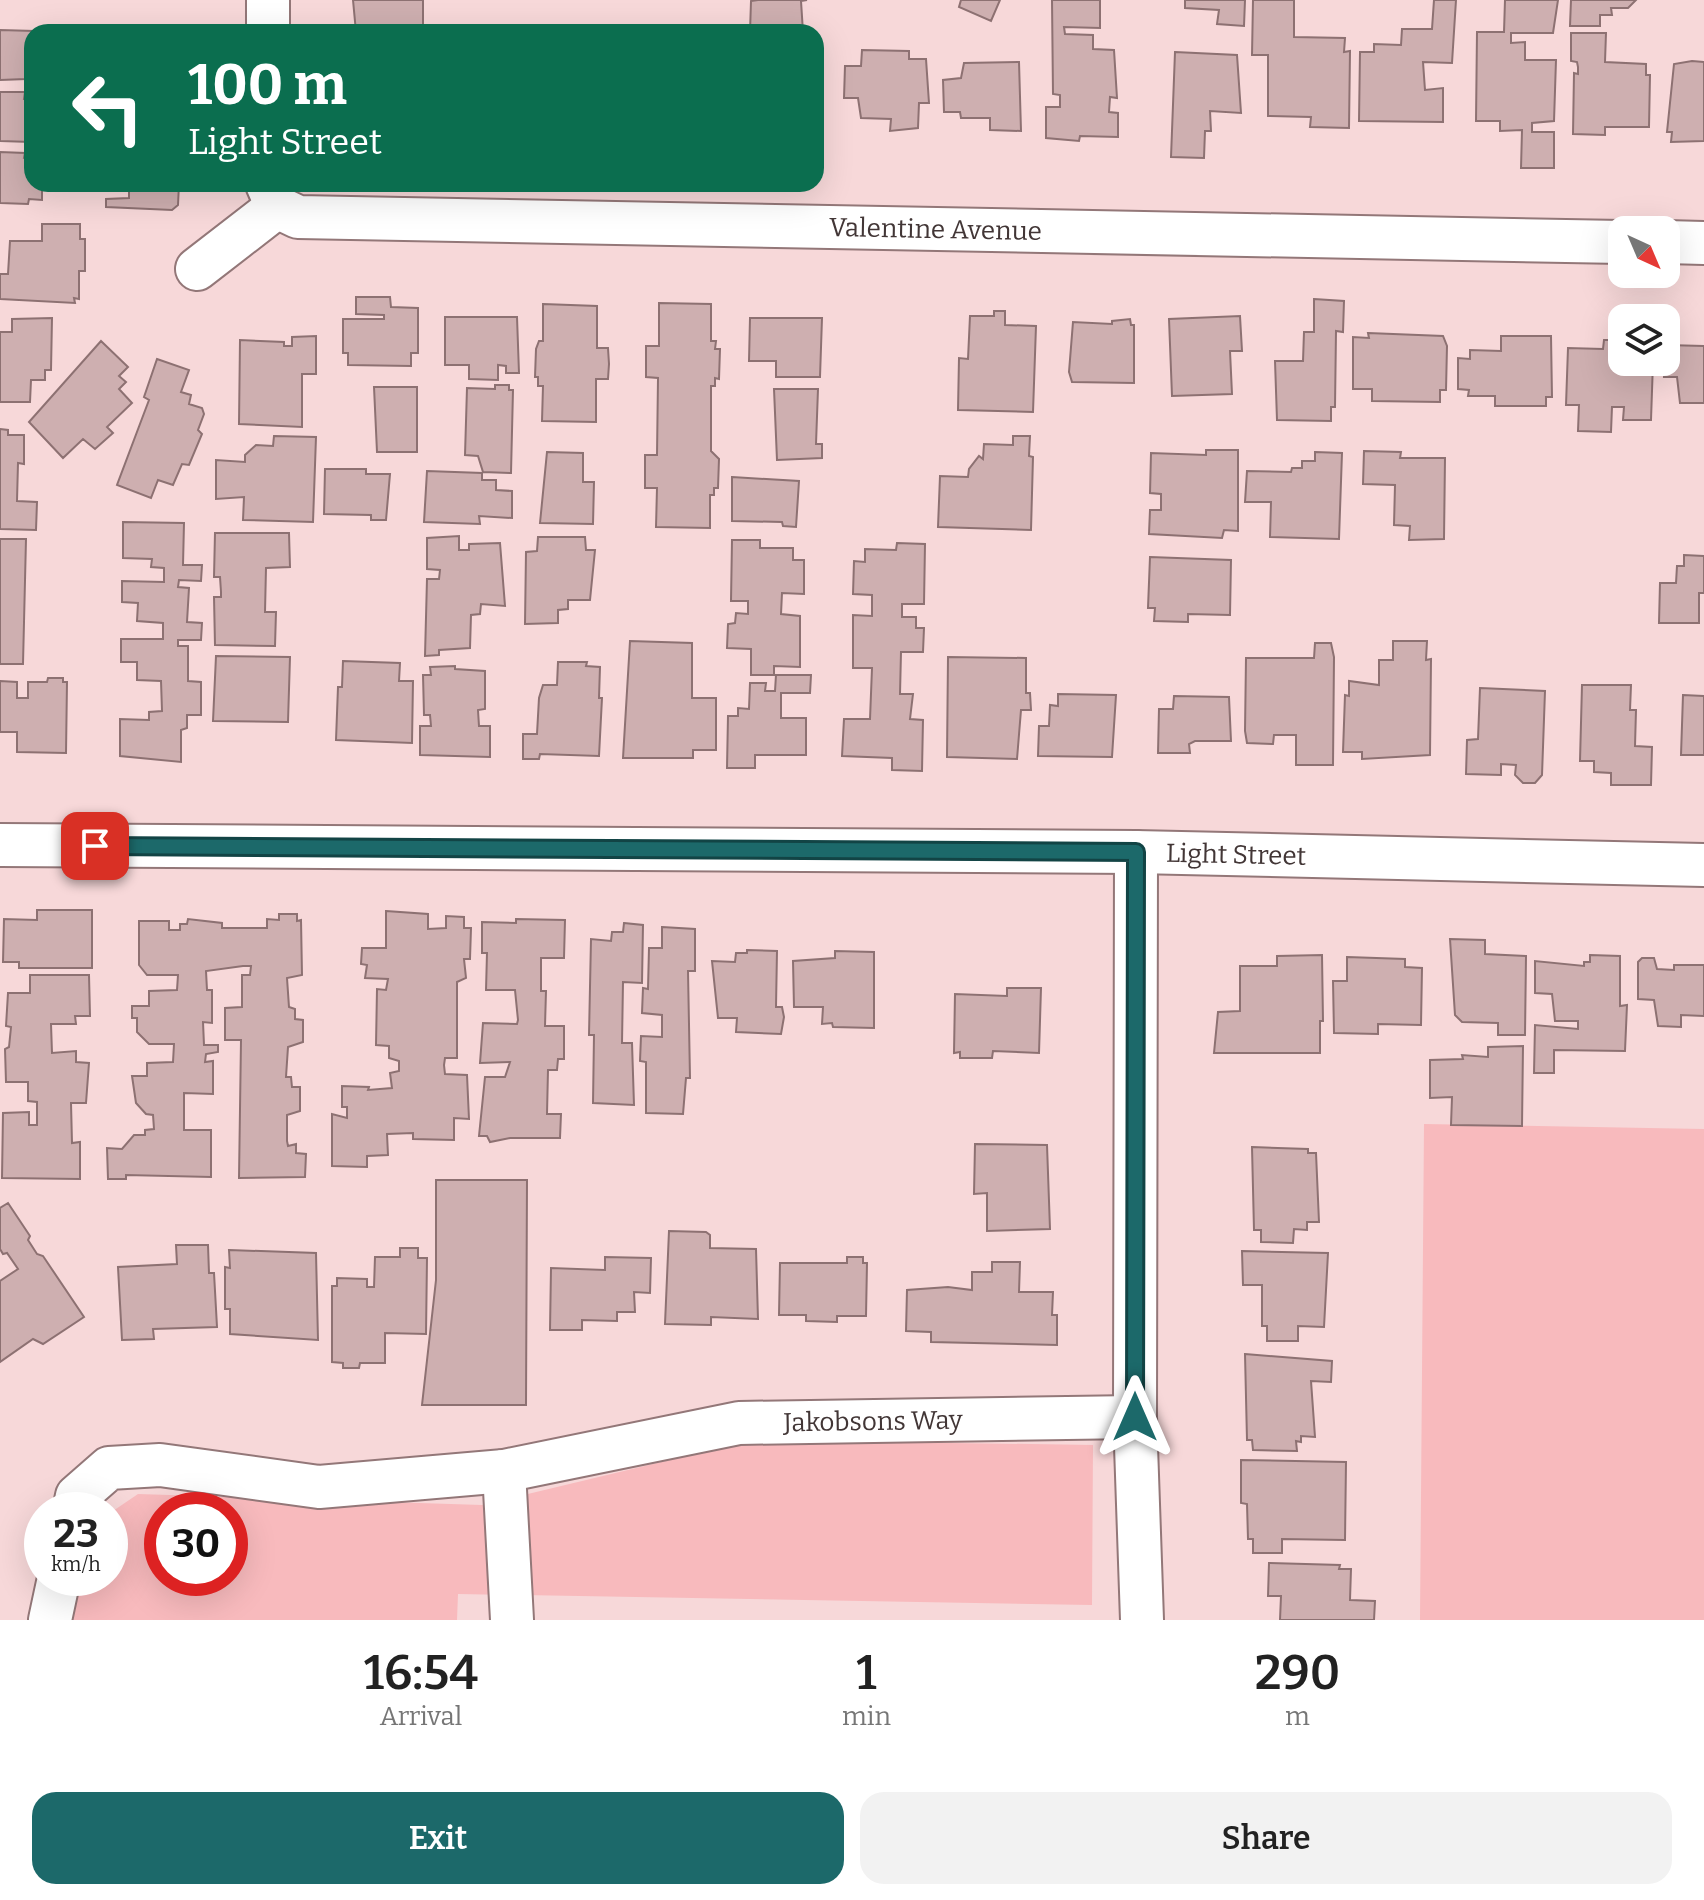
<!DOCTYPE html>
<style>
body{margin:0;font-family:Bitter,serif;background:#f2f2f2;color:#222;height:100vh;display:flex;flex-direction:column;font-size:30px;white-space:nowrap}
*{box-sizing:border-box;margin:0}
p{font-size:26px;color:#767676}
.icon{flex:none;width:44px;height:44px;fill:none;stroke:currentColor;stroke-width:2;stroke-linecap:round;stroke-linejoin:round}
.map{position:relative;height:1620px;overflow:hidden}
.details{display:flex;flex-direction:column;background:#fff;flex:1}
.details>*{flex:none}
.hud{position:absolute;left:24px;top:24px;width:800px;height:168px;border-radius:24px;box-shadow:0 8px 32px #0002;background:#0b6e4f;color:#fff;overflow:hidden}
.needle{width:52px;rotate:136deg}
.controls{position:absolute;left:1608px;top:216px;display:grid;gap:16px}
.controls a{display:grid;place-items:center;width:72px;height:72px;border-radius:16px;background:#fff;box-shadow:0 8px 32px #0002;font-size:40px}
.speed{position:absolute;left:24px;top:1492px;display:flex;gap:16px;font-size:40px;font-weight:700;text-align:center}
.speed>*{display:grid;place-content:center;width:104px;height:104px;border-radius:50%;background:#fff;box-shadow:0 8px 32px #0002;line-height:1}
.speed small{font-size:20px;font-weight:400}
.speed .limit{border:12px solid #d22;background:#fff;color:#111}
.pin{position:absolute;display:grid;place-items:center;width:68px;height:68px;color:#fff;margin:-34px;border-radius:16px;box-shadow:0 4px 12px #0006}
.me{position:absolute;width:88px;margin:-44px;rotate:0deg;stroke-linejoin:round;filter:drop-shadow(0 0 6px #0008)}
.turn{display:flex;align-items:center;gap:28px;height:168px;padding:0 32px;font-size:36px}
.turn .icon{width:104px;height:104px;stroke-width:2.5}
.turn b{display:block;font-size:56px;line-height:68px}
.eta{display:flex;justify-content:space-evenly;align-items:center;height:136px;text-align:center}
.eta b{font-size:48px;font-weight:600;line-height:56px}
.cta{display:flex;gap:16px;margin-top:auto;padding:16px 32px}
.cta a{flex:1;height:92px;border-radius:24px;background:#1c696a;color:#fff;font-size:32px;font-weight:600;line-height:92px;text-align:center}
.cta a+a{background:#f2f2f2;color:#222}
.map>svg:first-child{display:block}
</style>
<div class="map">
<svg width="1704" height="1620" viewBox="0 0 1704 1620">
<rect width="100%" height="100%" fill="#f7d8d9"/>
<path fill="#f8babd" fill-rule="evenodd" d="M1424 1124 1704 1129V1620H1420Z
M753 1440 1093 1445 1092 1605 458 1594 457 1620H73L82 1578H110V1513L138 1494 482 1505ZM162 1510H230V1578H162Z"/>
<path fill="#ceafb0" stroke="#8d7172" stroke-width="2" d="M353 0H423V32H356Z
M758 0H807L801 1 803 32H750L751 1Z
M961 0H1000L991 21 959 7Z
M1052 0H1100V28L1064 27 1065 34 1093 35V49L1114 50 1117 98 1110 97 1109 112 1118 113V137L1080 136 1079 141 1046 138V107H1060V95L1053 94Z
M1185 0H1245L1244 26 1217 24 1219 10 1185 8Z
M1253 0H1294V37L1345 38 1344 52 1350 51 1349 128 1310 127 1311 117 1268 116V55H1252Z
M1434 0H1456L1452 63 1423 62 1425 90 1443 88V122L1359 121 1360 52H1374V44L1401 45 1402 29H1432Z
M1505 0H1558L1553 33H1511V43L1525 42V60H1556L1554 121 1532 123V132H1554V168H1521L1522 130 1500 131V121H1476L1477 32H1504Z
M1571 0H1636L1628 8H1611L1612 15H1600V26H1570Z
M0 30 34 31 32 73H26V79L0 80Z
M1571 33H1606L1605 62 1646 64V75H1650L1649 127H1605V135L1573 134 1574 73 1578 74V67L1577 62 1571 61Z
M862 50 909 51V59H926L929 103H919L918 128 890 131 891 119 861 118 858 98H844L845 66H861Z
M1175 52 1237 55 1241 113 1210 111 1211 131H1205L1204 158 1171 157Z
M1692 61 1704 62V141L1671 142 1672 132H1667L1674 64Z
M1019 62 1021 131 990 130V118H961L960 112H944L943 80 961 78 964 63Z
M0 92H25L24 99H32L31 142 0 141Z
M0 152 25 153 24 158 32 159V184H71V190H42V200L29 199 28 204 0 203Z
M129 184H179L178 205 172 210 106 207V199L129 198Z
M42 224H80V239H85V271H79V299L74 298 75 303 0 299V274H8L10 241H42Z
M356 297H390L391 307 418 308V353H411V366L348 365V353H343V319H384V315L356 314Z
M1314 299 1344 301 1343 332 1336 331 1335 407H1331V421L1277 420 1275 361H1303L1304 332H1314Z
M659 303 711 304V341H716L715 349H720L719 379 715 378V386H711V451L719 459 718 488H714V495H710V528L656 527 657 488H645V455H657L658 378 646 377V346H659Z
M543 304 597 306V348H608L609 364 608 379H596V422L542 421 543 386H538V377H535L536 349 539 341H543Z
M994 311H1005V325L1036 326 1033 412 958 410 959 358 968 359 970 316H994Z
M1240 316 1242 351H1230L1232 394 1172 396 1169 319Z
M445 317H517L519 373H506V366L498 365V380L469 379V365H445Z
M52 318 51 370H45V380H31L30 402H0V332H12V319Z
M750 318H822L820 377H776V361H749Z
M1130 319 1131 325H1134V383L1072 382 1069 372 1073 322 1112 324V321Z
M1368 333 1443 336 1447 346 1446 390H1440V402L1372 401V389H1353V337L1369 338Z
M316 336V374H302V427L239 424 240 340 284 342V346H292V337Z
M1501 336H1551L1552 397H1546V406H1495V396H1468L1469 390 1458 389V358L1470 359V350L1501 351Z
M1604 340H1622V362H1653L1651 420H1623L1624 407H1612L1611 432 1578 431 1579 405H1566L1568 348 1603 349Z
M101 341 128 367 119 376 126 382 119 389 132 403 107 427 113 433 95 449 83 439 63 458 29 422Z
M1666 345 1704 346V403H1680L1677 377H1664Z
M157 359 189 370 181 392 191 395 189 404 202 408 204 414 198 430 202 434 189 465 182 464 173 485 158 480 151 498 117 485 149 400 144 397Z
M495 385H509V390H513L511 473 483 472 478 456 465 455 467 388 495 389Z
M374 387H417V452H377Z
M774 389H818L816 444H822V458L777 460Z
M0 429 8 430V435H24V464L18 463 17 501 37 502 36 530 0 529Z
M274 436 316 437 313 522 243 520 244 497 216 499V460L245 462V455L256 445 273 446Z
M1013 436H1030L1029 456 1033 457 1031 530 938 527 940 476 968 477 969 469 979 456 983 459 984 444 1013 445Z
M1206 450H1238V531L1224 530 1222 538 1149 534 1150 510H1161V494L1150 493 1151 453 1206 455Z
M1364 451 1401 452 1400 458H1445L1444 539 1409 540 1410 526 1394 525 1395 485 1363 484Z
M547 452 583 453V482H594L593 524 540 523Z
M1315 452 1342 453 1339 539 1270 537 1271 502H1245L1247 471 1291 472 1292 468H1302V461H1315Z
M325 469H366V474H390L386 520H371V515L324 514Z
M427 471 482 473V480H496V490L512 491V518L479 516 480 524 424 522Z
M732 477 799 481 796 527 783 526 782 522 732 521Z
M123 522 184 523 183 565H202L201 581 179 580 178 587 189 588 187 622 202 623 201 640H178V646H188V681L201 682V715H187V728L181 730V762L120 756V719L149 720V712L162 711 161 681 137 680V662H121V639H163V623L137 621 138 603 122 602V581L164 582V568L151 567 152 559 123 558Z
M215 533H289L290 567 266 568 265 612H276L275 646 215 645 214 597H221V592L220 577H214Z
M459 536V550H469V544L500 543 505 606 481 604 480 614 471 615 470 648 439 650V655L425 656 427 579H439L440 570 427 569V538Z
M538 537H585L586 550H595L590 600H568V609L558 610V623L525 624 526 552 537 551Z
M0 539H26L23 664H0Z
M732 540H760V548H793V560H804V594L782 593 781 614 800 616V667L774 666V675H751V649L727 648 728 624 735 623 736 613 748 614V601H731Z
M897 543 925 544 924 604H902V617H916V628H924L923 652H901L900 694H913L910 719 923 720 922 771 892 770V758L842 756 844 719H870L872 668H853V615L872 616V595L853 594 854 561 865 562V549L896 550Z
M1684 555 1704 556V593H1699V623H1659L1660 583H1676L1677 566H1684Z
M1150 557 1231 560 1230 615 1188 614V622L1154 621 1155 608H1148Z
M630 641 692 643V698H716V750H693V758H623Z
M1393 641H1427L1426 660 1431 659 1430 755 1362 759V752H1343L1345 695 1349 696V681L1379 685V660H1393Z
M1315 643H1331L1334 657 1333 765H1296V735H1274L1273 744 1247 743 1245 731 1246 658H1314Z
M216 656 290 657 288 722 213 721Z
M948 657 1026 658V693H1030L1031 710H1021L1017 759 947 757Z
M343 661 400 663 399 681H413L412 743 336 740 338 687H342Z
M558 662H587L586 666 600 667 599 698H602L599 756 540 754 539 759H523V734H537L539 698 543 685H557Z
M455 666V669L485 671V709L478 710 479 726H490V757L420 755V726H431L430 715H424L423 675H431L430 667Z
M776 675H811L810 693H781V718H806V755H755V768H727L728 716H738V708L749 709 750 683H766L765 691H775Z
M48 678H63V682H67L66 753 17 752V732H0V681L17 682V698H28V682H47Z
M1582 685H1631L1630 710H1636L1635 746 1652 747 1651 785H1611V773L1594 772V761H1580Z
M1480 688 1545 691 1542 775 1535 783H1523L1515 775 1516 765 1501 764V775L1466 774 1467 740 1478 739Z
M1058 694 1116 695 1112 757 1038 756 1039 726H1049L1050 705 1058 706Z
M1683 695 1704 696V755H1681Z
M1174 696 1229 697 1231 741H1195L1189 744 1190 753H1158L1159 709H1173Z
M37 910H92V968H19V962H3L4 919 37 920Z
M386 911 428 914V929L446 928V916L464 917V928H471L470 959H464L466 978 457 982V1058H445L444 1065 445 1074 467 1075 469 1119 454 1118V1140L413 1139V1133L387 1134 388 1155 367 1156V1167L332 1166V1114L347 1118V1107H342V1086L369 1087 368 1090 392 1088 390 1073 399 1071V1061L389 1058V1046L376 1045 377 989 386 990 388 979 365 978 367 965 361 964 362 948H386Z
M279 914H297V921L301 920 302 975 287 978 289 1007 295 1009V1019L303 1020V1042L288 1047 286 1077H291L292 1087H300V1111L287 1115V1141L288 1146 296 1144V1153L306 1154 305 1177 239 1178 241 1040H225V1008L242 1007V975H250L251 966H243L206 971 207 990H212V1023L203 1022 204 1045H218V1052L206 1054 205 1062 213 1061V1094L184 1093V1130H211V1177L126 1175V1179H108L107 1148 122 1149 134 1135H145V1130L154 1129 153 1115 146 1114 136 1103 132 1076H147V1063L173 1062 174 1044H149L137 1032V1018H132V1006H149V991L177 990 178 975H147L139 965V921H169V930H180V924H187L188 919 222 923V928H267V919L279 920Z
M516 919 565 920 564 958H541V991H546L545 1026H564V1059H558L557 1070H548L547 1114H561L560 1138H510L490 1142 487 1136H479L485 1077H505L510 1062 480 1063 483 1023 517 1024 518 1020 515 990H486L487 953H482V922L516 923Z
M624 923 643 925 642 983 623 982 622 1043H632L634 1105 593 1103 594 1035H589L591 939 611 941 612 932H623Z
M662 927 695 929V971H688L690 1078H686L683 1114 646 1113V1062L640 1061 641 1036 662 1037V1015L642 1013 643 988 648 989 649 948H662Z
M1450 939 1485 940V954L1526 956 1525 1035H1498V1023L1462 1022 1455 1015Z
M747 950 777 951 776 1007H782L784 1017 781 1034 736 1032 737 1018H718L712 961 735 962 736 953H747Z
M835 951 874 952V1028L833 1027 832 1023 822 1024 823 1007H794L793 961 835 958Z
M1322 955 1323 1021H1320V1053H1214L1218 1012 1240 1011V966H1277V956Z
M1590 955 1620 956V1006L1627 1005 1625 1051 1554 1050V1073H1534L1535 1025 1578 1029V1021H1555L1552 994 1535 993V961L1584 966V962H1590Z
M1347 957 1405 959V967L1422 968 1421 1025 1378 1024V1034L1334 1033 1333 981H1347Z
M1642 958H1654L1657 969 1674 970V965H1704V1016L1681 1015V1027L1658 1026 1654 1000 1638 999V962Z
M30 975H89L90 1016H75L76 1024H51L52 1053 76 1051V1062L89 1063 86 1103H71L72 1143 80 1142V1179L2 1178 3 1113 29 1112V1125H37V1102L28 1101V1082H6L5 1049 9 1047 11 1027 6 1026 8 993H30Z
M1007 988H1041L1039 1053 993 1051 992 1058H960V1052L954 1053 955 994 1007 996Z
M1523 1046 1522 1126 1451 1125 1452 1097 1430 1098V1060L1463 1059 1462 1055 1488 1057V1047Z
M975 1144 1047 1145 1050 1229 987 1231V1193L974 1194Z
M1252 1147 1308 1149V1153H1316L1319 1222H1307V1230L1294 1229 1293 1243 1261 1242V1230H1254Z
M436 1180H527L526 1405H422L436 1280Z
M8 1203 30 1236 28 1240 37 1254 43 1256 84 1317 43 1344 33 1339 0 1362V1281L18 1269 7 1253 3 1254 0 1249V1208Z
M669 1231 706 1232 710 1235V1248L756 1249 758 1319 711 1317V1325L665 1324Z
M176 1245H208L209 1273H214L217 1327 153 1329 154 1339 122 1340 118 1267 177 1264Z
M400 1248H418V1258H427L426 1334 385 1333V1363H360L359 1368H343V1363L332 1362V1286H337V1278L367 1279V1287H374L375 1257H400Z
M229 1250 316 1253 318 1340 230 1334V1309H225V1267L230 1268Z
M1242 1251 1328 1253 1324 1327 1298 1326V1341H1267V1326H1262V1285H1243Z
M605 1257 651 1258 650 1293 634 1292 635 1312H617V1321L582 1320V1330H550L551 1268 605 1270Z
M847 1257H863V1263H867L866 1316H837V1322L806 1321V1315H779L780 1263H847Z
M992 1262H1020L1019 1292H1053L1052 1315H1057V1345L931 1342V1332L906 1331 907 1290 948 1287 972 1290V1272H992Z
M1245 1354 1332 1361 1331 1382 1311 1381 1315 1437 1301 1436V1442L1296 1441 1297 1451 1253 1450 1252 1440H1247Z
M1241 1460 1346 1462 1345 1540 1282 1539V1553H1253V1539H1248L1247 1504 1241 1503Z
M1269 1563 1340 1565 1339 1569H1351L1350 1600 1375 1601 1374 1620H1280L1281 1596H1268Z"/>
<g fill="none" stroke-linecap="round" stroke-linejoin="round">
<defs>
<g id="street">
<path d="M268 32V0"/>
<path id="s1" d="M267 184 277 207 298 217 1622 242"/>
<path d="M1666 242 1704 243"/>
<path d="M197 269 277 207"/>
<path id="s2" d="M0 845 1136 852 1704 865"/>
<path d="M1136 852 1135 1417 1142 1620"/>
<path d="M504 1471 512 1620"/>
<path id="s3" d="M74 1510 77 1496 109 1468 160 1465 319 1487 504 1471 739 1423 1135 1417"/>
<path d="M50 1620 59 1578"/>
</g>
</defs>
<use href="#street" stroke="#937778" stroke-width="46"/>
<use href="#street" stroke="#fff" stroke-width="42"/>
</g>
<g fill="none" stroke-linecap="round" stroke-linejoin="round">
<defs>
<path id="route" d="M95 846 1136 852 1135 1417"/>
</defs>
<use href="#route" stroke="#124445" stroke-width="20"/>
<use href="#route" stroke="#1c696a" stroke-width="14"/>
</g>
<g text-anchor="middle" stroke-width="6" stroke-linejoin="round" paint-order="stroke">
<g font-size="26" fill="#423636" stroke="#f7d8d9">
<text dy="9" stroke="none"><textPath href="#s1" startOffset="686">Valentine Avenue</textPath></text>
<text dy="9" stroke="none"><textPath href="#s2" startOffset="1236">Light Street</textPath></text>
<text dy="9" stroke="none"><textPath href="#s3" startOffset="828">Jakobsons Way</textPath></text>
</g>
</g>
</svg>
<div class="controls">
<a><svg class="needle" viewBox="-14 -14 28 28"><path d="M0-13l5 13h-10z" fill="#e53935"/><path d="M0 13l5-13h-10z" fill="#767676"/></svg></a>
<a><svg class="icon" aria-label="layers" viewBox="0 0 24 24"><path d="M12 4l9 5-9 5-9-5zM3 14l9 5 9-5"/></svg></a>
</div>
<div class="speed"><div>23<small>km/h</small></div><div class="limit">30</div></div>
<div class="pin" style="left:95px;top:846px;background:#d93025"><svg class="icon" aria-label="arrive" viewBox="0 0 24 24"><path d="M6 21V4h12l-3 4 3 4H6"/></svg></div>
<svg class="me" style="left:1135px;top:1417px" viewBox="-20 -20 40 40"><path d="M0-17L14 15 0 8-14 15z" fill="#1c696a" stroke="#fff" stroke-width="4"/></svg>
<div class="hud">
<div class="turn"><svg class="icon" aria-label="left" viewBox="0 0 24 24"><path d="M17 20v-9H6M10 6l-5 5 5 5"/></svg><div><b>100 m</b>Light Street</div></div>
</div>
</div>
<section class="details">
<div class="eta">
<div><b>16:54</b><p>Arrival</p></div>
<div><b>1</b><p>min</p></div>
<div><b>290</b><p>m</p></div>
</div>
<div class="cta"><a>Exit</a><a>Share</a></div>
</section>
